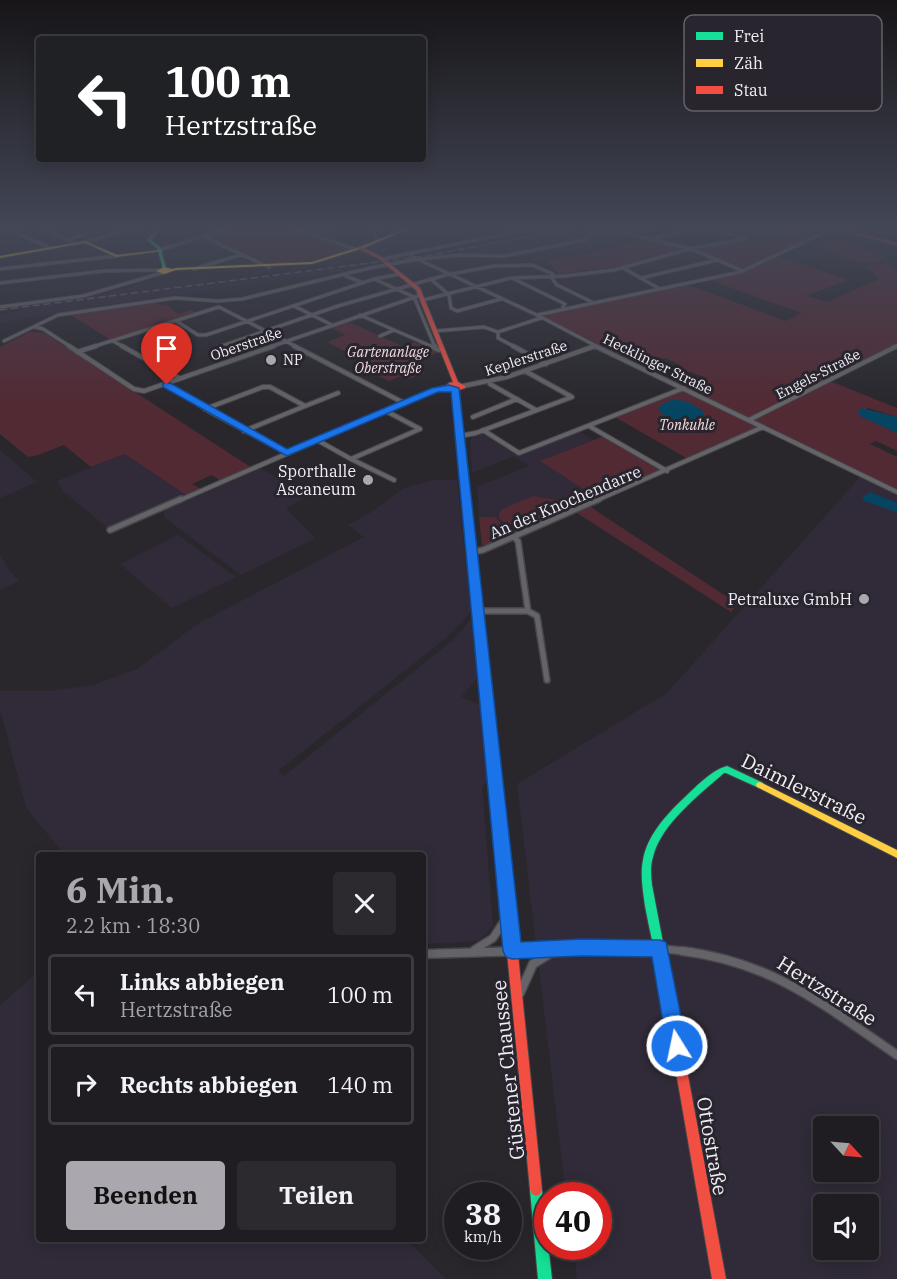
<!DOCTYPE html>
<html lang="de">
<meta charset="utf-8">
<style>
body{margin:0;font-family:"IBM Plex Serif",serif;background:#2c2a2e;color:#f1f3f6;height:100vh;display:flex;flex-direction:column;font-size:22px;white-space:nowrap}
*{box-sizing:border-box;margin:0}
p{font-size:20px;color:#a1a2a5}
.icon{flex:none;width:33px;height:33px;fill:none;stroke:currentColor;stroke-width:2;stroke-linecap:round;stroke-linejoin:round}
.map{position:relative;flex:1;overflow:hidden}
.drawer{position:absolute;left:36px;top:852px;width:390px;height:390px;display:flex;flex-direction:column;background:#1f1d21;border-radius:6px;box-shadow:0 3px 15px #0003,0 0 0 2px #3c3b3f}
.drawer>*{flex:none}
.banner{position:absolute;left:36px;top:36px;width:390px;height:126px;border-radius:6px;box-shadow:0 3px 15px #0003,0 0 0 2px #3c3b3f;background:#202124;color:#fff;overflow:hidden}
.needle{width:39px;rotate:116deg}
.buttons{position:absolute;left:813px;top:1116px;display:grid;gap:12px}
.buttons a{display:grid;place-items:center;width:66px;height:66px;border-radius:6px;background:#1f1d21;box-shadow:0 3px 15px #0003,0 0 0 2px #3c3b3f;font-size:30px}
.speed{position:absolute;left:444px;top:1182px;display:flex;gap:12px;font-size:30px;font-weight:700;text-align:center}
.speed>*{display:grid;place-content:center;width:78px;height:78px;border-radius:50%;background:#1f1d21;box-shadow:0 3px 15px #0003,0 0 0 2px #3c3b3f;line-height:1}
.speed small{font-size:15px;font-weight:400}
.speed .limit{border:9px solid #d22;background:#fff;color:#111}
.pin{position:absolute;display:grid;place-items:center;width:51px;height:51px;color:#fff;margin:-62px -26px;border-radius:50% 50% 50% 0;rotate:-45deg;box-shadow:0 0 6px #0007}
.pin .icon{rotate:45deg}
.me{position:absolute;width:66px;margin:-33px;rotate:350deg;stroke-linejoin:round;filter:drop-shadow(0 0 4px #0008)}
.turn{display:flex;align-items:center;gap:21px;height:126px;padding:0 30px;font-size:27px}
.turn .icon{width:78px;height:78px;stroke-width:2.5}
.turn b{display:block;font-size:42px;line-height:51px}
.round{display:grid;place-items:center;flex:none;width:63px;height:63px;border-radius:6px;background:#2c2a2e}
.summary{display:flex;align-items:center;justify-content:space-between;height:102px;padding:0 30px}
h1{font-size:36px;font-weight:700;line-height:45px;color:#aaa8ae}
.action{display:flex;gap:12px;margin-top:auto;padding:12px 30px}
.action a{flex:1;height:69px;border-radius:6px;background:#aaa8ae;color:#111;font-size:24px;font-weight:700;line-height:69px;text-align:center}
.action a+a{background:#2c2a2e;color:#f1f3f6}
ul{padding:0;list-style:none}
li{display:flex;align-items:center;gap:18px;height:81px;margin:0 12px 9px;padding:0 18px;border:3px solid #3c3b3f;border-radius:6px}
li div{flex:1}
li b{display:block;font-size:22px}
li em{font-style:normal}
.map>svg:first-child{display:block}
</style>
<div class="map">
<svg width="897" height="1279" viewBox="0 0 897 1279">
<rect width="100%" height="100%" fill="#29272c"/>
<path fill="#312b39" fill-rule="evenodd" d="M566 228H593L565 231 586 240 595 231 604 228H660L587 251 547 260 459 255 463 252 462 251 372 264 355 268 356 270 112 304 0 323V315L24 309 0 311V308L104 294 140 284 205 276H212L213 279 209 280 210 282 230 280 416 256Z
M734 228H829L815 236 792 235 771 247 747 239 757 235Z
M579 431 593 440 541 461 585 490 575 495 588 503 514 534 495 517H479L477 487 529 466 514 456 472 473 470 440 474 436 483 432 519 455Z
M0 450 37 482 0 498Z
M125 454 186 495 109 529 63 491 57 481Z
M257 466 307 496 286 509 316 538 241 575 164 517V508Z
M861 476 897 495V1279H577L573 1247 598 1246V1196L566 1195 517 784 667 693ZM824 1126H868V1172H824ZM824 1204H868V1250H824Z
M432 480H457L471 612 446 638 278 771 284 776 453 640 470 620H476L482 672 461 697 479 704 484 710 490 779 482 787 493 926 478 941 423 944V855H64L26 807 0 709V691H50L93 685 137 669 199 623 364 537 348 525 370 513 404 488Z
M178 535 236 577 172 608 120 564Z
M0 554 9 570 19 581 0 590Z
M39 971V1239H406L446 1279H0V1005Z"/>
<path fill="#522a34" d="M233 228H290L349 249 322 259 271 264 208 237Z
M797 231 815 236 775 255 848 280 807 296 827 302 879 279 866 266 889 263 897 272V346L845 372 861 340 843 371 830 381 897 408V417L868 408 860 416 897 433V451L876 441 870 444 897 457V490L686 387 706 378 680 368 682 366 665 358 642 366 541 316 686 284 786 321 801 313 709 280 744 269 696 249 747 239 771 246Z
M644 239 682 249 619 266 559 274 547 260 601 251Z
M831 241 843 242 882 256 884 259C866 270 840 256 823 247L822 245Z
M155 302 161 306 166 304 178 314 191 310 197 313 111 340 69 314Z
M347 321 402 346 414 342 435 351 437 353 409 365 425 373 409 379 402 376 389 381 359 367 368 363 327 342 345 335 329 327Z
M29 332 44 333 252 468 221 481 212 475 192 484 201 489 186 495 125 454 91 467 64 445 38 455 28 457 0 434V347Z
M684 390 759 427 688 459 615 417Z
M604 436 665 470 588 503 575 495 585 490 540 461Z
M533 496 555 500 559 508 556 512C538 519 516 535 499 518V513L503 509Z
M590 506 601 514 738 604 731 612 577 513Z
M479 517H495L514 534 492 544 482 545Z"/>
<path fill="#064562" d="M674 399 688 402 703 411V415C688 427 669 425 658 409L662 404Z
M862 408 897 417V433L860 416 857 412Z
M870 492 897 503V512L864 501 862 498Z"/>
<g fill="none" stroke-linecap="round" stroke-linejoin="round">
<defs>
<path id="street-far4" d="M4 228 51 248
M43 228 76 244
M293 228 355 249
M373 228 376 238 379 239
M607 228 694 250 743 271
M709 228 744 238
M313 234 334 228
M204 237 269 267
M654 238 702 228
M69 239 86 234
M85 242 137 228
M160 250 229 228
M411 256 537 315 598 347
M382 259 536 228
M623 268 660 289
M0 269 116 256
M194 269 243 254
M346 276 363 283
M551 277 557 285 592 302
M641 278 717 260
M374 279 414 297 435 347
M431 279 449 295
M514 279 565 304 563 307
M0 283 104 271 159 270
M449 295 451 308 457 311 501 299
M423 300 511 278 565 276 614 270 693 248 746 239
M294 306 332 325
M0 307 83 296 162 273
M360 315 433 347
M537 315 740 272 834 228
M176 321 198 335H206L374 279 400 274
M35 327 43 329 71 347
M435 331 484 327 498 332
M380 336 394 330
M4 341 58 315 175 298 218 301 242 299 370 268 419 259 460 255 505 256 585 240 595 230 602 228
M113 341 124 347
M92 347 219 307 297 347
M219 347 338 306 446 275 494 266 532 265 553 274
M270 347 421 295
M515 347 498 338V332L541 318
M591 347 595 346
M894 347 897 346"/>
<path id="street-far3" d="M69 346 134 389 144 391 274 346
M122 346 179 378
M294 346 404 403
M430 346 439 350
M435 346 436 349
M513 346 546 364
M595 346 897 492
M219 347 222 346
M77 352 96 346
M167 384 209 411 287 453
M490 384 536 410
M463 386 507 377 595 346
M305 406 338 393
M205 409 263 387H270L305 406 244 431
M473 417 517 399
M749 420 897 346
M589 426 667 471
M483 430 519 453 684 388
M460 436 476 433 572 397 525 371
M317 440 351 459 420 429 386 411
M351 459 394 480
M178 501 431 391 449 387
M595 501 763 427"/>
<path id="street-far2" d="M110 530 181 499
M514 537 518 541 528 611 537 616 547 680
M473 552 483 550 599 499
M479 611H528"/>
<path id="street-far1" d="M474 950 493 938 506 918
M477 952 645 947 693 952
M552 952 554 951"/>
<path id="street" d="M682 951C773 962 825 1006 897 1055
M423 954 525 951
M520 993 533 964 554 951"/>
<path id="fast" d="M151 228H155L157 233 151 240 161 248 166 269 163 268 157 248 147 240 153 233Z
M456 388 459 390 503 807 501 810 498 811 495 810 493 807 453 390Z
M727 766 763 783 764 785 763 787 760 788 757 787 726 773H724C699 795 661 824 653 857 650 866 651 876 652 885L669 974 668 977 664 979 660 977 659 974C655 951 649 929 645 906 643 891 640 875 643 860 647 836 666 815 683 799 696 787 710 771 727 766Z
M536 1184 540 1186 542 1190 552 1279H538L530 1190 532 1186Z"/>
<path id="slow" d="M407 228H411L364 248 312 264 176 270 164 274 156 271 164 267 172 269 176 268 312 262 362 246Z
M85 241 117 255 161 250 163 251 116 257 85 243 0 258V256Z
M760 782 897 850V858L757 787 756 785 757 783Z"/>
<path id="jam" d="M832 228H837L897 243V245Z
M359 247H361L380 256 420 288 458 382 465 386V388L452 392 445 387 449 383 453 382 416 290 378 258 359 249Z
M498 803 501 804 503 807 542 1190 540 1194 536 1196 532 1194 530 1190 493 807 495 804Z
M664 969 668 971 669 974 726 1279H712L659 974 660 971Z"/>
</defs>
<use href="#street-far4" stroke="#464549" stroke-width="4.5"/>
<use href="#street-far3" stroke="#464549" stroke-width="6"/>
<use href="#street-far2" stroke="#464549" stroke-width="8"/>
<use href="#street-far1" stroke="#464549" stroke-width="10"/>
<use href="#street" stroke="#464549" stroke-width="11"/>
<use href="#fast" stroke="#464549" stroke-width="2"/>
<use href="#slow" stroke="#464549" stroke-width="2"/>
<use href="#jam" stroke="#464549" stroke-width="2"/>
<use href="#street-far4" stroke="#646367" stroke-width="3"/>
<use href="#street-far3" stroke="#646367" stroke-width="4"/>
<use href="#street-far2" stroke="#646367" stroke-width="5"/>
<use href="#street-far1" stroke="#646367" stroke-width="7"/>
<use href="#street" stroke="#646367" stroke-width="8"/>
<use href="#fast" fill="#16e098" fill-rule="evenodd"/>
<use href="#slow" fill="#ffcf43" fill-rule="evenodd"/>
<use href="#jam" fill="#f24e42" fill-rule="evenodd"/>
<path stroke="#605e63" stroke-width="1.5" stroke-dasharray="7 4" stroke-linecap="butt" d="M0 310 426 256 572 228"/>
</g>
<linearGradient id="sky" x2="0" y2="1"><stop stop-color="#171518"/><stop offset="0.56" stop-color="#434756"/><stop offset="1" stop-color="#434756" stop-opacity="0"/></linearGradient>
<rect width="897" height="407" fill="url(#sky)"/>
<path fill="#1a73e8" stroke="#114b97" stroke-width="1.5" d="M163 383H170L287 449 432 388 449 385 459 388 521 942 582 939 660 940 666 942 687 1046 684 1053 677 1056 670 1053 667 1046 652 957 582 956 512 959 506 957 503 951 451 392H438L287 456 163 387Z"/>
<g fill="#aaa8ae" stroke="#28252e" stroke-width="2">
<circle cx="271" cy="360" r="6"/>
<circle cx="368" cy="480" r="6"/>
<circle cx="864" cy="599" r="6"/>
</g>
<g text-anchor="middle" stroke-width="6" stroke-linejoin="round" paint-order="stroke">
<g font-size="14" fill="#f0eef4" stroke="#28252e">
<text transform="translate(246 344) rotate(-19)" y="5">Oberstraße</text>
<text transform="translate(526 358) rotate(-18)" y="5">Keplerstraße</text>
<text transform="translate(658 364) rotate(26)" y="5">Hecklinger Straße</text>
<text transform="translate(818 374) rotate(-27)" y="5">Engels-Straße</text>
</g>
<g font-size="14" font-style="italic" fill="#f4dce0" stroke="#28252e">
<text x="388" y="357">Gartenanlage<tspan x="388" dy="16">Oberstraße</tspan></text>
<text x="687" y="430">Tonkuhle</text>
</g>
<g font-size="14" fill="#f0eef4" stroke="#28252e" text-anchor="start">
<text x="283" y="365">NP</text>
</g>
<g font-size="16" fill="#f0eef4" stroke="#28252e" text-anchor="end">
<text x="356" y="477">Sporthalle<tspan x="356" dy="18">Ascaneum</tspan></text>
<text x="852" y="605">Petraluxe GmbH</text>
</g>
<g font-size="16" fill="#f0eef4" stroke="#28252e">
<text transform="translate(565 502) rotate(-23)" y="6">An der Knochendarre</text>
</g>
<g font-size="20" fill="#f0eef4" stroke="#28252e">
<text transform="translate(804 789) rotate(26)" y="7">Daimlerstraße</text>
<text transform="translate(827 991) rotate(32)" y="7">Hertzstraße</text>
<text transform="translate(508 1070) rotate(-96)" y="7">Güstener Chaussee</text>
<text transform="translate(712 1146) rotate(80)" y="7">Ottostraße</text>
</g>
</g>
<rect x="684" y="15" width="198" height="96" rx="9" fill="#28252e" stroke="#646169" stroke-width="1.5"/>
<rect x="696" y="32" width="27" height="8" fill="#16e098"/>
<rect x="696" y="59" width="27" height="8" fill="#ffcf43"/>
<rect x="696" y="86" width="27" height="8" fill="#f24e42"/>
<g font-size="16" fill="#f0eef4">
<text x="734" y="42">Frei</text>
<text x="734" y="69">Zäh</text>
<text x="734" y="96">Stau</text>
</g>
</svg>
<div class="buttons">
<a><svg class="needle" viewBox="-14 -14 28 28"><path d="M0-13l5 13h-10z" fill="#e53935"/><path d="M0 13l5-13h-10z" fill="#a1a2a5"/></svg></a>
<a><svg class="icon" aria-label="sound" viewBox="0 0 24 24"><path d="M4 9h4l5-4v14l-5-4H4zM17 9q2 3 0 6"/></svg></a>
</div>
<div class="speed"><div>38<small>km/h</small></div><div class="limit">40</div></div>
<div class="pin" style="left:167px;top:385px;background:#d93025"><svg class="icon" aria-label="arrive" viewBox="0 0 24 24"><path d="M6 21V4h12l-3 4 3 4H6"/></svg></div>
<svg class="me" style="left:677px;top:1046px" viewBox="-20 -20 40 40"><circle r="17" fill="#1a73e8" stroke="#fff" stroke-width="3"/><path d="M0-11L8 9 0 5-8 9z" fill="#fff"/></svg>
<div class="banner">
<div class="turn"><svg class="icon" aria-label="left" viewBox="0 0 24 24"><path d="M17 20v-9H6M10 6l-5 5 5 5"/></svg><div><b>100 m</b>Hertzstraße</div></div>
</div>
<section class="drawer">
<div class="summary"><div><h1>6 Min.</h1><p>2.2 km · 18:30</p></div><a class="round"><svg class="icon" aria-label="close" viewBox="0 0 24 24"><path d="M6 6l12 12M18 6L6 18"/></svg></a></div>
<ul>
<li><svg class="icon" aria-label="left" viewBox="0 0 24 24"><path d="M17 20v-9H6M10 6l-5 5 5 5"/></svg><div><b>Links abbiegen</b><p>Hertzstraße</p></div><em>100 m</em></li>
<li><svg class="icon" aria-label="right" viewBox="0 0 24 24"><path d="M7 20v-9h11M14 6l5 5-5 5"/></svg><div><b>Rechts abbiegen</b></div><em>140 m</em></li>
</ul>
<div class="action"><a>Beenden</a><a>Teilen</a></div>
</section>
</div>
